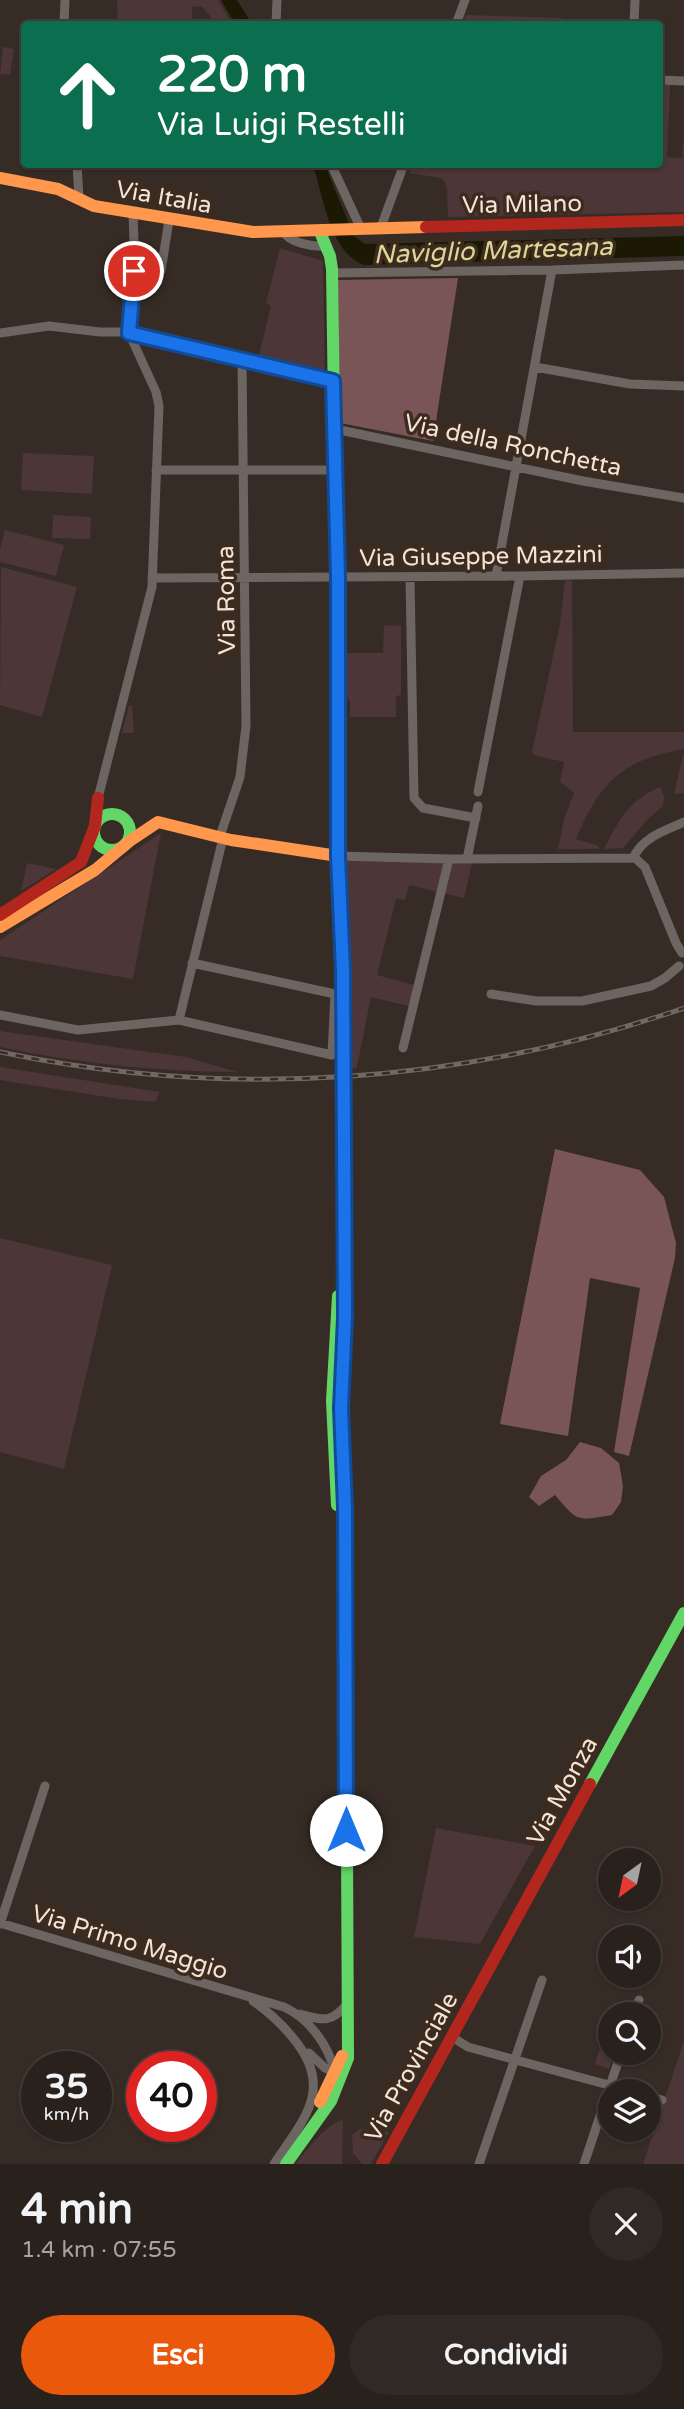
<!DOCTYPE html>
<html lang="it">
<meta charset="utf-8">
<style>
body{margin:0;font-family:"Varela Round",sans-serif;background:#302925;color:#f1f3f6;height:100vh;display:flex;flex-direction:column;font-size:26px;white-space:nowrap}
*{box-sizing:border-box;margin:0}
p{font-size:23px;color:#a5a3a3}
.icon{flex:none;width:38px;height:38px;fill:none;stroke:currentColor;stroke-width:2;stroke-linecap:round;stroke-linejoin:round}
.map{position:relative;height:2164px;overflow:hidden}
.drawer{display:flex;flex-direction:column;background:#28211c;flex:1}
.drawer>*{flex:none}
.guide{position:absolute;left:21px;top:21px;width:642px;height:147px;border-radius:7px;box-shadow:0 2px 5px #0004,0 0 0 2px #443e3b;background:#0b6e4f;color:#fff;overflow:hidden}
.needle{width:46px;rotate:213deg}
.buttons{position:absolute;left:598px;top:1848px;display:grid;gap:14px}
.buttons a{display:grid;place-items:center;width:63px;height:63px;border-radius:50%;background:#28211c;box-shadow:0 2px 5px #0004,0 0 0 2px #443e3b;font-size:35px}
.speed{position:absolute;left:21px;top:2051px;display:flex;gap:14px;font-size:35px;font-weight:700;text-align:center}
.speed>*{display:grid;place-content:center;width:91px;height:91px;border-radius:50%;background:#28211c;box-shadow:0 2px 5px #0004,0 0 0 2px #443e3b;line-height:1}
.speed small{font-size:18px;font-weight:400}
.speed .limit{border:10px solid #d22;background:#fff;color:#111}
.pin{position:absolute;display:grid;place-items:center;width:60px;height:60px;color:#fff;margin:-30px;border:4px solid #fff;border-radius:50%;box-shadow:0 2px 7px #0007}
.me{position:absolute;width:77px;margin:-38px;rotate:0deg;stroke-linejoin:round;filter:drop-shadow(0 0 5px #0008)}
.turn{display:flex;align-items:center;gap:24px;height:147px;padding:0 21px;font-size:32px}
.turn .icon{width:91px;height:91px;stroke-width:2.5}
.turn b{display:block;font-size:49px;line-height:60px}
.round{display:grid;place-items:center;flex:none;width:74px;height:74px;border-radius:37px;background:#302925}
.head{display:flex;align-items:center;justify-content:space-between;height:119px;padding:0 21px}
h1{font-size:42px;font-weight:800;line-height:52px}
.action{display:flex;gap:14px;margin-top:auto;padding:14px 21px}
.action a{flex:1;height:80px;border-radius:42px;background:#ea580c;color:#fff;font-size:28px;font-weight:800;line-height:80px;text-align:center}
.action a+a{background:#302925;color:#f1f3f6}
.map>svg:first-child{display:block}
</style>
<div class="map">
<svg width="684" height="2164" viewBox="0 0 684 2164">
<rect width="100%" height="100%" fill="#362c25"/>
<path fill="#4c3637" d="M117 0H218L232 24H216L202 6 192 7V24H118Z
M466 15 562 18V24H463Z
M3 47 14 49 10 75 0 74Z
M660 85H670L667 157 682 158 684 133V212L448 217 447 187 442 178 409 173 412 164H660Z
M280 248 323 261 325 371 259 355 271 306 266 303Z
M23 453 94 456 92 494 21 490Z
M53 515 91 517 90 539 52 538Z
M5 530 64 545 56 576 0 562V550Z
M1 567 77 587 42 717 0 705Z
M565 580 572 581 573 732H684V749C622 760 600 782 576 839L599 846V849H558L564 819 574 793 560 782 564 762 534 755 532 752 560 624Z
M384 625 402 626 401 628V695L396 696V717H350V702L344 691V653H383Z
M129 705 132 706 134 733H122Z
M684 751V793L674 794Z
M660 787 664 796 663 806 647 820 623 848 604 849C618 821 630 799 660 787Z
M161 833 133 979 0 956V940Z
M340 856 473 859 464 898 409 885 405 900 396 899 377 975 418 986 412 1007 371 997 357 1067 348 1070Z
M27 863 56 869 21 891Z
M0 1031 186 1057 237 1072C157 1072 78 1063 0 1047Z
M0 1067 160 1092 155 1102 119 1099 0 1080Z
M0 1238 112 1265 64 1469 0 1452Z
M436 1828 535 1846 480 1944 414 1937Z
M605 2032 611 2033V2053H614L609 2069 595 2064Z
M684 2041V2164H643Z
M343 2120 342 2164H295C306 2152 327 2122 343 2120Z
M359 2129 389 2132 371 2164H362L353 2153 352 2135Z"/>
<path fill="#795558" d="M458 278 433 441 340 423 338 280Z
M555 1149 640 1170 664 1197 676 1243 675 1258 629 1456 614 1452 640 1288 590 1278 568 1436 500 1424Z
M580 1442 601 1448 619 1463 623 1486 621 1502 612 1515C576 1521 578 1522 555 1495L539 1506 529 1497 541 1476 566 1460Z"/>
<path fill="#1b1903" d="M221 0H237L252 24H235Z
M313 165H325L354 236 365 244 684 236V256L364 265C330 253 323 196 313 165Z"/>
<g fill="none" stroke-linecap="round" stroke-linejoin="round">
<path stroke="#6c6562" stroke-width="9" d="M64 24 65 0
M276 24 277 0
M456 24 465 0
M634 24 635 0
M660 80 684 81
M77 164 79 198
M331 164 361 229
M133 214 135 267
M381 227 404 164
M283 231C289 243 313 247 326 246
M161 271 169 220
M332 273 552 270 684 265
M0 333 49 326 100 332H123L333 381
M535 367 630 384 684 386
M335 429 583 481 684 498
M156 470H335
M496 576 552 270
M410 577 414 798 423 808 476 818
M152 578 520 576 684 573
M478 792 520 576
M98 798 152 587 159 406 156 392 129 333 134 271
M220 836 240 777 246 726 242 359
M338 856 449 859 635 858 645 867 676 943 682 953
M633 858C643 837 664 831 684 822
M467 859 478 806
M491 994 536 1001H582L651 986 665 978 679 966
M0 1015 78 1030 179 1020 332 1055 335 994 192 963
M179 1020 223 838
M403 1048 449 859
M0 1923 284 2007C310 2019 328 2045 335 2072
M0 1924 45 1786
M253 2001C269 2012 281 2023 293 2038 335 2088 304 2119 274 2164
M300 2014C322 2020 331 2024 347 2004
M634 2014 639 2000
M452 2037 468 2047 631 2091
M309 2053 325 2068 335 2072
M649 2096 662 2100
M479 2164 542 1980
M584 2164 621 2053"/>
<path stroke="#63d668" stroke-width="12" d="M320 232 330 256 332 269 338 686
M94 832a18 18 0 1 1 36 0a18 18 0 1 1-36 0Z
M337 1505 332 1401 338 1296
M590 1784 684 1613
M286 2164 331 2101 348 2058 346 1633"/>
<path stroke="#ff974d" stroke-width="12" d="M0 178 58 189 94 206 253 232 426 227
M0 927 95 870 131 840 158 822 231 840 338 856
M342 1093 345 1318 341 1408 345 1508 346 1633
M320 2102 342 2056"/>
<path stroke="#b3261e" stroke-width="12" d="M426 227 684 220
M338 686C338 814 342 942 342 1070
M0 915 81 862 95 826 98 798
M382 2164 590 1784"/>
<defs>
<path id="rail" d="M0 1052C228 1100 464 1084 684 1008"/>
</defs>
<use href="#rail" stroke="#6f6865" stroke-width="5"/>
<use href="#rail" stroke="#3e2b1d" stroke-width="2.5" stroke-dasharray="8" stroke-linecap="butt"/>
<path stroke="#b3261e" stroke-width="12" d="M342 1070V1093"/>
</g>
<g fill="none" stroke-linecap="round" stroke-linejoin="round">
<defs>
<path id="route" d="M134 271 129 333 333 381 338 577V856L343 970 345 1318 341 1408 345 1508 346 1830"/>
</defs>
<use href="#route" stroke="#114b97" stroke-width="18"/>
<use href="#route" stroke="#1a73e8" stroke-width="12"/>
</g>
<g text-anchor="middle" stroke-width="7" stroke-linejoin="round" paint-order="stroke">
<g font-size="24" fill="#f0e4db" stroke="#3e2b1d">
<text transform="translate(164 197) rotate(10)" y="8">Via Italia</text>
<text transform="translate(522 204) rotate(-1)" y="8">Via Milano</text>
<text transform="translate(513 445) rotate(12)" y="8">Via della Ronchetta</text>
<text transform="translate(481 556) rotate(-1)" y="8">Via Giuseppe Mazzini</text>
<text transform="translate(226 600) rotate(-91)" y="8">Via Roma</text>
<text transform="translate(562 1791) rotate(-61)" y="8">Via Monza</text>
<text transform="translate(130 1942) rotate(17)" y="8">Via Primo Maggio</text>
<text transform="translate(411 2067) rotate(-61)" y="8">Via Provinciale</text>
</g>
<g font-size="26" font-style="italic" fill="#dad898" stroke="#3e2b1d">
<text transform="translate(493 250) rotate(-2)" y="9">Naviglio Martesana</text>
</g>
</g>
</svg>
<div class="buttons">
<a><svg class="needle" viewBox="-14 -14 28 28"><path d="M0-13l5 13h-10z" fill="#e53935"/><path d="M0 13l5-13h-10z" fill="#a5a3a3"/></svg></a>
<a><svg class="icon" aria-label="sound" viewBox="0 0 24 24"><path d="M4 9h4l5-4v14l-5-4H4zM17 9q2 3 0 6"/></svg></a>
<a><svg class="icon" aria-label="search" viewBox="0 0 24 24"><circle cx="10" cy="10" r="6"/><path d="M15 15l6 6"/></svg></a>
<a><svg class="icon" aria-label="layers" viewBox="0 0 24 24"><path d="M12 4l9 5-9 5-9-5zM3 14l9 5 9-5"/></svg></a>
</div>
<div class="speed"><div>35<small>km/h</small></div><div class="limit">40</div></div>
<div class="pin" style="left:134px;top:271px;background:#d93025"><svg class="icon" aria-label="arrive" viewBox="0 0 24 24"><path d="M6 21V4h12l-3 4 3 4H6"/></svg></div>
<svg class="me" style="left:346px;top:1830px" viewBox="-20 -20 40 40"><circle r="19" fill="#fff"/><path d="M0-13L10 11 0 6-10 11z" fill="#1a73e8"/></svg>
<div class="guide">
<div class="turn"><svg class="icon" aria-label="ahead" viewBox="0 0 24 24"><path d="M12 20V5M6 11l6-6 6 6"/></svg><div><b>220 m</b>Via Luigi Restelli</div></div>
</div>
</div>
<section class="drawer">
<div class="head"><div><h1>4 min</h1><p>1.4 km · 07:55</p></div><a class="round"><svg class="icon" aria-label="close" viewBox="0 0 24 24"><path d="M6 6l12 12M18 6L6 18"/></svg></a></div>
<div class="action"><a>Esci</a><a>Condividi</a></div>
</section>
